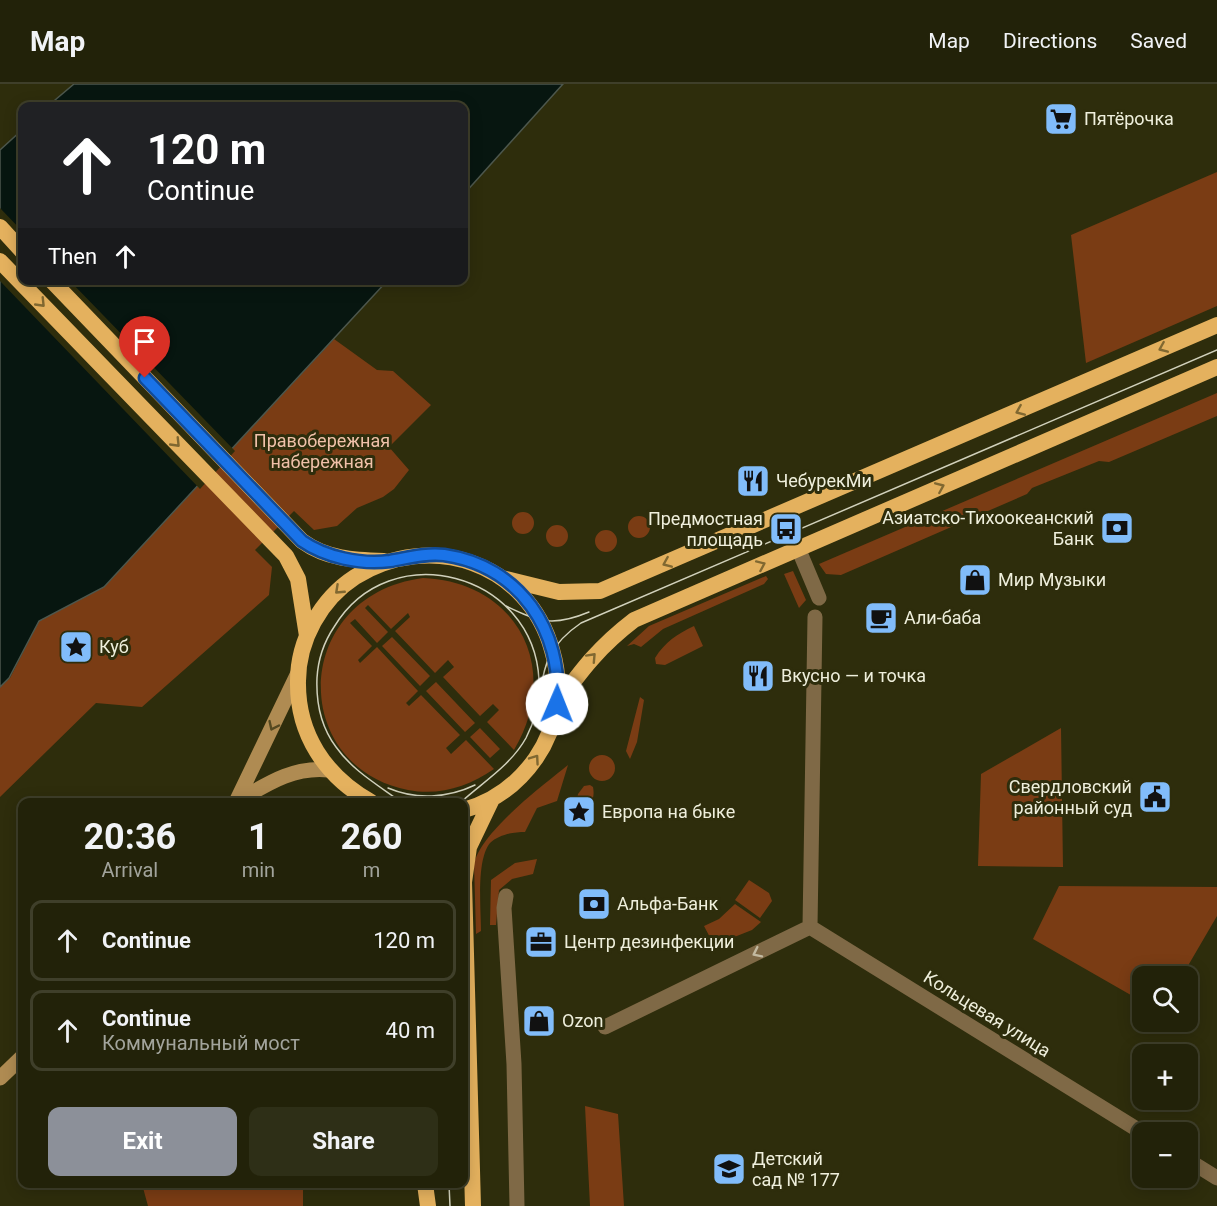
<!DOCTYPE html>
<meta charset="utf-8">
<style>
body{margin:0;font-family:Roboto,sans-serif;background:#2e2f17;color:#f1f3f6;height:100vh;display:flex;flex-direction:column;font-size:22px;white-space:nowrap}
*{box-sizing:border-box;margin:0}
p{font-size:20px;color:#a2a49c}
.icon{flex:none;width:33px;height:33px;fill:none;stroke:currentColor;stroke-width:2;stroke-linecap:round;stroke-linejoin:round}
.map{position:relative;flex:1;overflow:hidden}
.sheet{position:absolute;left:18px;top:714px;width:450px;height:390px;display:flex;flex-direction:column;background:#222209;border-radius:12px;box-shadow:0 3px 15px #0003,0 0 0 2px #3f3f2a}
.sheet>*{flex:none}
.guide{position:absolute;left:18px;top:18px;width:450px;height:183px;border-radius:12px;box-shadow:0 3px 15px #0003,0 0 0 2px #3f3f2a;background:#202124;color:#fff;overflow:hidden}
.tools{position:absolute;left:1132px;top:882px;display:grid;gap:12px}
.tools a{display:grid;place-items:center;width:66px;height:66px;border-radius:12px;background:#222209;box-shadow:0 3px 15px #0003,0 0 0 2px #3f3f2a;font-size:30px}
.pin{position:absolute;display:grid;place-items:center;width:51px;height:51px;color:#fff;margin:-62px -26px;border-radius:50% 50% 50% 0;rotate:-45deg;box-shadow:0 0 6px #0007}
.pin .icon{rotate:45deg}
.me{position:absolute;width:66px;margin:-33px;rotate:1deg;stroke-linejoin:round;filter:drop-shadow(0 0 4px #0008)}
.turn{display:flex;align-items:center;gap:21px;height:126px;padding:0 30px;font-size:27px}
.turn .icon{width:78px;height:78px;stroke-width:2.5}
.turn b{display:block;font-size:42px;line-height:51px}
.then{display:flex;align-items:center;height:57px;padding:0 30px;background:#0003;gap:12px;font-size:22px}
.eta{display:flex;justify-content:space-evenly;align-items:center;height:102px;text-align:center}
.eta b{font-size:36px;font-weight:700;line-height:42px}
.primary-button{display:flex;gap:12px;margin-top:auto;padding:12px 30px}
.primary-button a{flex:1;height:69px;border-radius:12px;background:#8c9099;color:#fff;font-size:24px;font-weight:700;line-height:69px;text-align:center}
.primary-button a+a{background:#2e2f17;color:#f1f3f6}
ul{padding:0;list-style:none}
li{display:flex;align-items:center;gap:18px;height:81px;margin:0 12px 9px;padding:0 18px;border:3px solid #3f3f2a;border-radius:12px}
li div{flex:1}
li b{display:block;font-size:22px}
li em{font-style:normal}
header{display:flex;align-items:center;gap:36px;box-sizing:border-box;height:84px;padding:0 30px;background:#222209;border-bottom:2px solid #3f3f2a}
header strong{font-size:28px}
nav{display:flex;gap:33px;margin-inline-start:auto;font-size:21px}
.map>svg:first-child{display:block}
</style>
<header>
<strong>Map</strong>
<nav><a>Map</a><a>Directions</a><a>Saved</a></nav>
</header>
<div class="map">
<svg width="1217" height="1122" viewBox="0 0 1217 1122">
<rect width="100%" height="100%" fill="#2e2d0c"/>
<path fill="#7a3c14" d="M1217 88V222L1086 279 1071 151Z
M334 255 377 286 393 287 431 321 389 363 409 386 394 405 383 413 357 424 337 442 314 446 294 427 255 466 272 483 269 511 142 623 96 619 0 713V603L10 594 39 537 104 503Z
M1217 309V332L1109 378 1099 377 1032 404 1027 410 841 491 826 490 819 480Z
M512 439a11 11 0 1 1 22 0a11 11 0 1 1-22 0Z
M628 443a11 11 0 1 1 22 0a11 11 0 1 1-22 0Z
M546 452a11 11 0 1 1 22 0a11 11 0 1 1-22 0Z
M595 457a11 11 0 1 1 22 0a11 11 0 1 1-22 0Z
M793 487 806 516 799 524 784 490Z
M766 492 768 495 764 500 663 545 641 563 634 560 627 562 649 542Z
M423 494C518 498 562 585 514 666L487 638 499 626 493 620 480 632 443 593 454 583 448 576 435 589 395 547 410 533 408 529 391 545 368 521 365 524 388 548 377 559 355 535 350 539 372 562 358 576 360 579 377 563 418 607 406 619 409 622 421 611 460 651 446 664 451 670 466 656 494 685C468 703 439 712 408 706 287 682 292 511 423 494Z
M694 542 703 562 665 581 656 580 655 574C665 558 677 550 694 542Z
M392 553 430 592 420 602 382 562Z
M436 598 475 639 465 648 426 607Z
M640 613 644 616 637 658 630 675 626 667Z
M480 644 500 665 490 674 470 653Z
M1061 644 1063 783 978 782 981 690Z
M589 684a13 13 0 1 1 26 0a13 13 0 1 1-26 0Z
M568 681 557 717 537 724 525 748C514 748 499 750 490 759 476 776 481 825 481 847L476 850 474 780C481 748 542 702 568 681Z
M590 701 593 703C595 713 592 720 584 727L582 723H575L578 710 584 702Z
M537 775 533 790 512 795 499 806 496 841H490L491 796 515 779Z
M749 796 769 809 772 817 760 834 735 816Z
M1059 802 1217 803V832L1182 892H1143V918L1033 855Z
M735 820 761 838 752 846 714 861 704 842 719 835Z
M585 1022 618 1030 624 1122H590Z
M142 1100H303V1122H148Z"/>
<path fill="#071610" stroke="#4d574d" stroke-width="1.5" d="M74 0H563L464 110V22H48Z
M22 46V196L387 197 104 503 39 537 9 594 0 603V66Z"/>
<path fill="#2e2d0c" d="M0 124 22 147V196L70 197 235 367 200 405 0 197Z"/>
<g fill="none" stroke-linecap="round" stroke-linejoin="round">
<path stroke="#7f6946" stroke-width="15" d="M798 464 819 514
M506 812 504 824 514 980 517 1122
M810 843 1143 1049
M810 843 815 533
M605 943 810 843
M1188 1076 1217 1094"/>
<path stroke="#af8b52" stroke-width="15" d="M238 717C267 700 294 682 329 686
M236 718 298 589
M0 994 22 973"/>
<path stroke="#e4b15e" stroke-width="16" d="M0 143 22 167
M0 177 286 472 298 495 307 552
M51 196 302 457C327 475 353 476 384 477
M502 494 559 508 600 507 1217 241
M557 620C582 585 600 562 634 536L1217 283
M371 718C325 692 297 650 298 597 298 556 321 515 355 493 431 446 528 479 552 566 563 603 558 642 536 674 518 700 493 718 464 726
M425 1100 428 1122
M473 1122 464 798 469 763 492 715"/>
<path stroke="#d1d1bc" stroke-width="1.5" d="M506 522C539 538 553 543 589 528
M388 704C416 716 448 714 475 701
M401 718C378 701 353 687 336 663 321 643 316 618 317 594 318 576 324 558 334 543 390 450 534 489 539 596
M461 718C483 698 511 681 526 654 551 606 528 575 581 539L1217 266
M449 1100 450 1122"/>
</g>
<defs><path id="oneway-chevron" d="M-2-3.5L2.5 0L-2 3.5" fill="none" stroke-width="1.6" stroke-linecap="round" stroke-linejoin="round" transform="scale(1.5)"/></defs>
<g stroke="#806831">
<use href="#oneway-chevron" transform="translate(41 219) rotate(46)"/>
<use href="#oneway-chevron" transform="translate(1163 264) rotate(157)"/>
<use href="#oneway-chevron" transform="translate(1020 327) rotate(157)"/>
<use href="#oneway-chevron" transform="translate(176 359) rotate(46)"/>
<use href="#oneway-chevron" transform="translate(940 403) rotate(-23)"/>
<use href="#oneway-chevron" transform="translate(667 479) rotate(157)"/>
<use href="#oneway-chevron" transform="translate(761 481) rotate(-24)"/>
<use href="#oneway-chevron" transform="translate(339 506) rotate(137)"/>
<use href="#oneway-chevron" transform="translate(592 573) rotate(-47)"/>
<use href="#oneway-chevron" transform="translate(535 675) rotate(-55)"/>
</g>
<use stroke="#554921" href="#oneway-chevron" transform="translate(273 642) rotate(115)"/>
<use stroke="#c2b9a0" href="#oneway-chevron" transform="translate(757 869) rotate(154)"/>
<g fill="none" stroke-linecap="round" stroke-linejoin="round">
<defs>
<path id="route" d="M145 294 302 457C325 473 361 481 390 477 408 474 425 469 444 471 520 482 563 547 557 620"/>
</defs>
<use href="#route" stroke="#114b97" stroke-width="15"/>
<use href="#route" stroke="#1a73e8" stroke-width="10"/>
</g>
<defs>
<symbol id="supermarket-square" viewBox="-11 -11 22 22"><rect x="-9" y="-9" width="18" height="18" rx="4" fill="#81bcfa" stroke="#2e2d0c"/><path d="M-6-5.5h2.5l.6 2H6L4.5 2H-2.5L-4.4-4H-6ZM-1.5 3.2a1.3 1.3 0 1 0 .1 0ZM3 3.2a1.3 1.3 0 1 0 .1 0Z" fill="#111"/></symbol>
<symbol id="restaurant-square" viewBox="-11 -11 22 22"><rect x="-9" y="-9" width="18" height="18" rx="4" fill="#81bcfa" stroke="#2e2d0c"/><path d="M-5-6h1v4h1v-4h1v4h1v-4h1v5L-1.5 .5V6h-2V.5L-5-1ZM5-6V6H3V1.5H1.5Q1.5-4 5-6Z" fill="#111"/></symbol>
<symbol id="bank-square" viewBox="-11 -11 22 22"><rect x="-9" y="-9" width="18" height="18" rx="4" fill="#81bcfa" stroke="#2e2d0c"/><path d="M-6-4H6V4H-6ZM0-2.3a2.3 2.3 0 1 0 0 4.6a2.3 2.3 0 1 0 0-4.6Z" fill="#111"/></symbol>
<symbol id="bus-square" viewBox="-11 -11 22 22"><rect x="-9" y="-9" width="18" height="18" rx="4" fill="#81bcfa" stroke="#2e2d0c"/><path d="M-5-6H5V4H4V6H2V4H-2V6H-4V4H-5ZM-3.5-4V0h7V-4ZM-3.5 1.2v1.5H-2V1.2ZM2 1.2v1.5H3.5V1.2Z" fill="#111"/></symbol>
<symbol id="shop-square" viewBox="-11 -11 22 22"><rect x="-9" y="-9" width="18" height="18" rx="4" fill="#81bcfa" stroke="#2e2d0c"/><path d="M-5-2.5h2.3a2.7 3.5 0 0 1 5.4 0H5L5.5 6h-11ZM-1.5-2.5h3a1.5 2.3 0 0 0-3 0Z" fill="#111"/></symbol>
<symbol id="cafe-square" viewBox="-11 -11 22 22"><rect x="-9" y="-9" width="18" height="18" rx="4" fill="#81bcfa" stroke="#2e2d0c"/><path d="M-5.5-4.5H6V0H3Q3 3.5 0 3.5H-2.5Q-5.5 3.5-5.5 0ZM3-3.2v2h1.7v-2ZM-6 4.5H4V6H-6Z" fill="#111"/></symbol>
<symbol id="sight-square" viewBox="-11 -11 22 22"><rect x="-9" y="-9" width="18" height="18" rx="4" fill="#81bcfa" stroke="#2e2d0c"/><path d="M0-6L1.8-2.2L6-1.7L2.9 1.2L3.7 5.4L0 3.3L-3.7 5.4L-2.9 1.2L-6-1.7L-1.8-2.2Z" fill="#111"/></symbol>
<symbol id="civic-square" viewBox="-11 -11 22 22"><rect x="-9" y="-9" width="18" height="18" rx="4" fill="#81bcfa" stroke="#2e2d0c"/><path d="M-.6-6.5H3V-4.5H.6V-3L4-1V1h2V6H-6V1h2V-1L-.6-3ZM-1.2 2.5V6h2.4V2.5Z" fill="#111"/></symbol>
<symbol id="office-square" viewBox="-11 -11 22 22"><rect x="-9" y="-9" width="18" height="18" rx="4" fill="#81bcfa" stroke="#2e2d0c"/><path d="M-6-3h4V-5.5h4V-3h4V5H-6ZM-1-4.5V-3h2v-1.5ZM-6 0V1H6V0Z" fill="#111"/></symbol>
<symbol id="school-square" viewBox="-11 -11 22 22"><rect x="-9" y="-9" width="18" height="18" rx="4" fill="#81bcfa" stroke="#2e2d0c"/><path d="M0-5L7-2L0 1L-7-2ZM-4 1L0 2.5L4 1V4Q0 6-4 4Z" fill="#111"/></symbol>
</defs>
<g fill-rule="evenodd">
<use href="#supermarket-square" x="1042" y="16" width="38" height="38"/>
<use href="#restaurant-square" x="734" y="378" width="38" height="38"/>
<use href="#bank-square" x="1098" y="425" width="38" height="38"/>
<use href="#bus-square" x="767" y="426" width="38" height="38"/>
<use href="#shop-square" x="956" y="477" width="38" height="38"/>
<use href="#cafe-square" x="862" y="515" width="38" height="38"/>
<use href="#sight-square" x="57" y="544" width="38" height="38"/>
<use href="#restaurant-square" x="739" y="573" width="38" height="38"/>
<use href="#civic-square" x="1136" y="694" width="38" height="38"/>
<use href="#sight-square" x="560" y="709" width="38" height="38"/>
<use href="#bank-square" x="575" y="801" width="38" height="38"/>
<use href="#office-square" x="522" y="839" width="38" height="38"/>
<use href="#shop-square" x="520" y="918" width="38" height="38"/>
<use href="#school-square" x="710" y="1066" width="38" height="38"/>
</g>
<g text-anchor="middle" stroke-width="6" stroke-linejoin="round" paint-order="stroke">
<g font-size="18" fill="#efefdc" stroke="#2e2d0c" text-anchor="start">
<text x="1084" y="41">Пятёрочка</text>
<text x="776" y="403">ЧебурекМи</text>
<text x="1094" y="440" text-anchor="end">Азиатско-Тихоокеанский<tspan x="1094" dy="21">Банк</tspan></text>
<text x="763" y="441" text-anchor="end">Предмостная<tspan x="763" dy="21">площадь</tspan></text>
<text x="998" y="502">Мир Музыки</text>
<text x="904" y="540">Али-баба</text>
<text x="99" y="569">Куб</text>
<text x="781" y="598">Вкусно — и точка</text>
<text x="1132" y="709" text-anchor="end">Свердловский<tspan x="1132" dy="21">районный суд</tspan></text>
<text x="602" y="734">Европа на быке</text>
<text x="617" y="826">Альфа-Банк</text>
<text x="564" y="864">Центр дезинфекции</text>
<text x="562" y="943">Ozon</text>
<text x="752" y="1081">Детский<tspan x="752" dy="21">сад № 177</tspan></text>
</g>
<g font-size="18" fill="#f0c1a9" stroke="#2e2d0c">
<text x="322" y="363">Правобережная<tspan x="322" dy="21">набережная</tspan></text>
</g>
<g font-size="18" fill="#efefdc" stroke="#2e2d0c">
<text transform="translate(987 930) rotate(32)" y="6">Кольцевая улица</text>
</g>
</g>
</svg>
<div class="tools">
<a><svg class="icon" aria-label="search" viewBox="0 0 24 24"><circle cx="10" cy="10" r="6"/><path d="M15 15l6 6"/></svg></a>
<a>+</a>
<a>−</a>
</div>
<div class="pin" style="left:145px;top:294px;background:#d93025"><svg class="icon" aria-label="arrive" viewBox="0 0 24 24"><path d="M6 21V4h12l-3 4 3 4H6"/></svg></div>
<svg class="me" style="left:557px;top:620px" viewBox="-20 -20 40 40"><circle r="19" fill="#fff"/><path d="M0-13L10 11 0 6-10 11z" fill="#1a73e8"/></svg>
<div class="guide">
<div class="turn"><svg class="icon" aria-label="ahead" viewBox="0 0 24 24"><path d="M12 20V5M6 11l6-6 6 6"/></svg><div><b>120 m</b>Continue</div></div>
<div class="then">Then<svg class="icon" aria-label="ahead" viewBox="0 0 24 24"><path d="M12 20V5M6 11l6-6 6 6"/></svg></div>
</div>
<section class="sheet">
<div class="eta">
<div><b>20:36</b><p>Arrival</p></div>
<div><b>1</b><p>min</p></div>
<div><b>260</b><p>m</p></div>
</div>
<ul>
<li><svg class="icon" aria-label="ahead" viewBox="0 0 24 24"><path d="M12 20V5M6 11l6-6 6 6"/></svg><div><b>Continue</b></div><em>120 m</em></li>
<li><svg class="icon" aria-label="ahead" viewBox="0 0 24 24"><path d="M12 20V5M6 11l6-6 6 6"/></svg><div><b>Continue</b><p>Коммунальный мост</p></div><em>40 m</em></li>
</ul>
<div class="primary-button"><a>Exit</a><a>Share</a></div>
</section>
</div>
